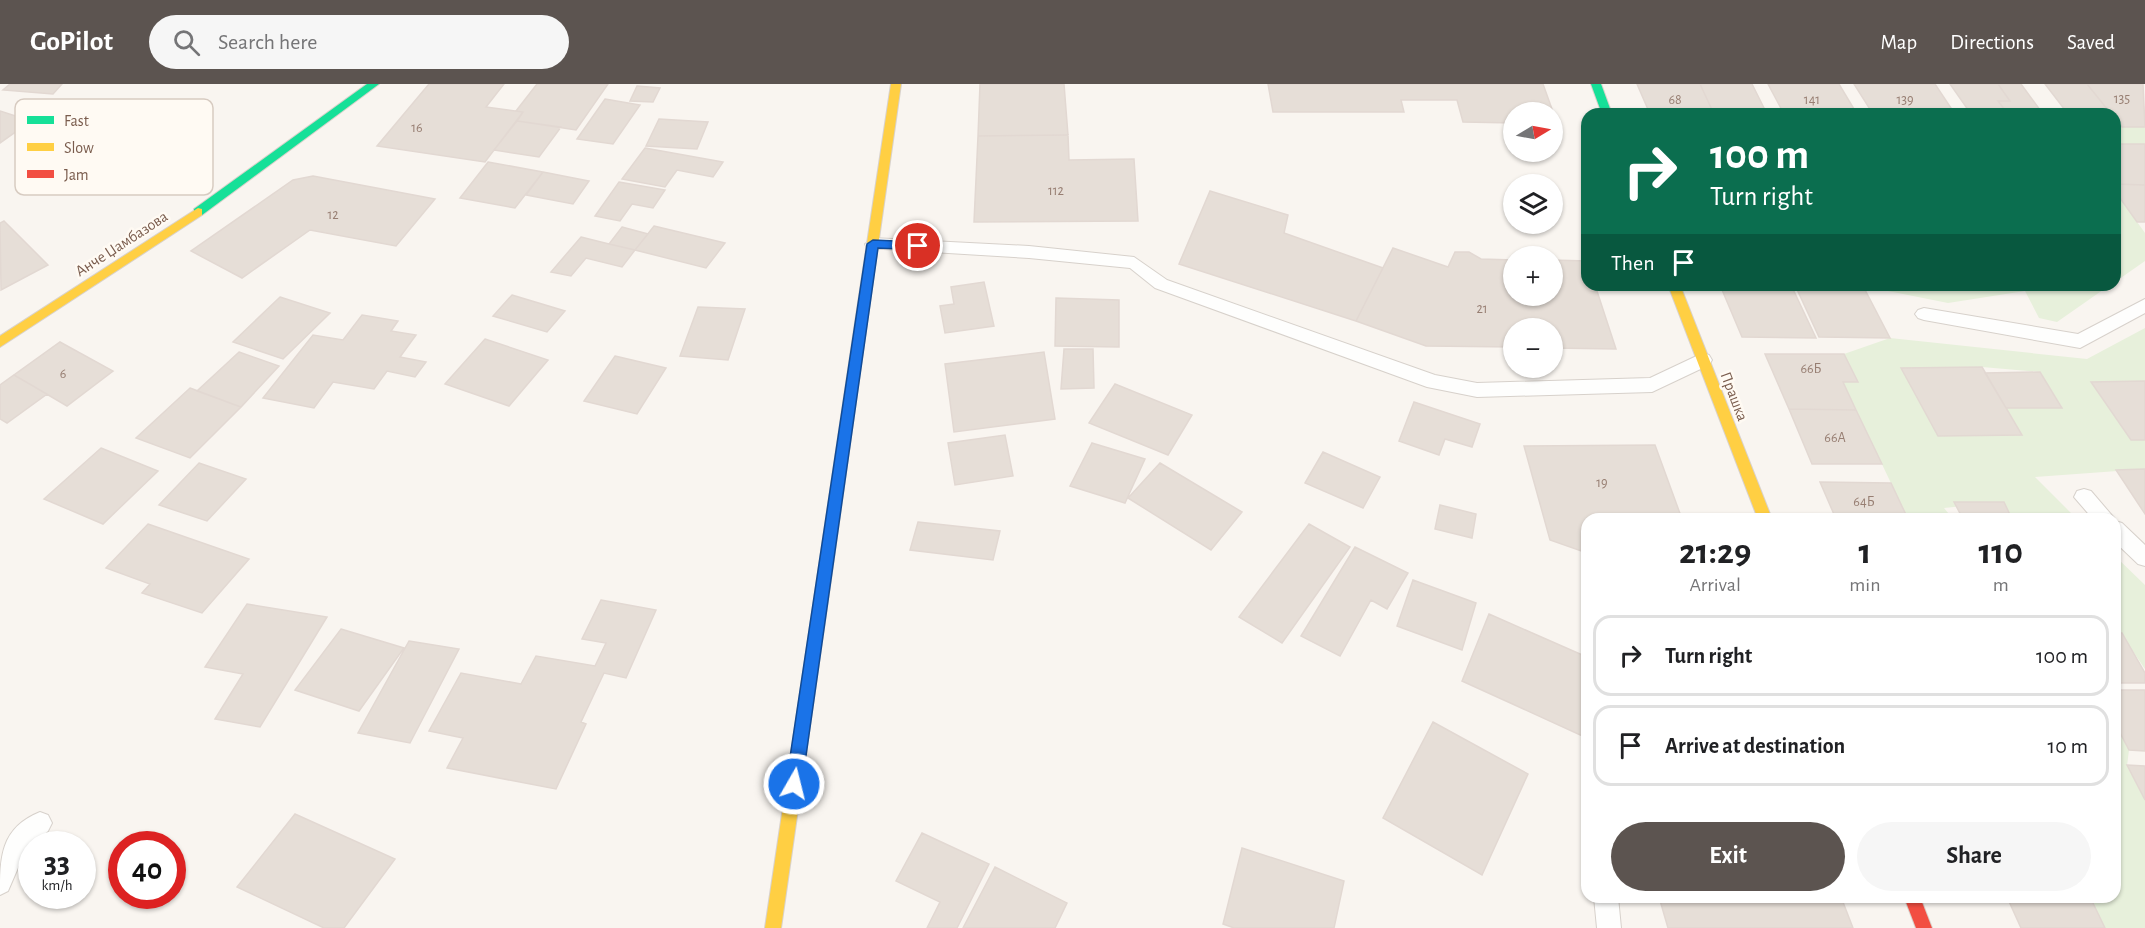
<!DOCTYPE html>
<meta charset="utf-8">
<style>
body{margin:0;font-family:"Alegreya Sans",sans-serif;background:#f6f6f6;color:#202124;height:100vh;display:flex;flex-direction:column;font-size:22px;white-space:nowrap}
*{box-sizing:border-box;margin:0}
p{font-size:20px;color:#757577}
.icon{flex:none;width:33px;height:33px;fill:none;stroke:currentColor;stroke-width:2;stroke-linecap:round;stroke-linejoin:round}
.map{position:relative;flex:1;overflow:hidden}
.drawer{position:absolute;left:1581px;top:429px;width:540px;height:390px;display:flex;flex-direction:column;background:#fff;border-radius:18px;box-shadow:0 2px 4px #0004}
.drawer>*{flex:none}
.guide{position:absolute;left:1581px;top:24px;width:540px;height:183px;border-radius:18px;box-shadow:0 2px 4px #0004;background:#0b6e4f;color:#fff;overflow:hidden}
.needle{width:39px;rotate:80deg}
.buttons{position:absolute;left:1503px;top:18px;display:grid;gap:12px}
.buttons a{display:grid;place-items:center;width:60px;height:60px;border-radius:50%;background:#fff;box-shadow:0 2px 4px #0004;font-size:30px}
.speed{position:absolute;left:18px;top:747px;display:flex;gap:12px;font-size:30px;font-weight:700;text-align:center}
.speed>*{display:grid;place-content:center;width:78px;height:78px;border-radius:50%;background:#fff;box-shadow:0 2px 4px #0004;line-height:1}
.speed small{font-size:15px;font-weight:400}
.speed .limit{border:9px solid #d22;background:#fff;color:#111}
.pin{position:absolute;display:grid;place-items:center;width:51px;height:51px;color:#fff;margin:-26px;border:3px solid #fff;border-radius:50%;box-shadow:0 2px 6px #0007}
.me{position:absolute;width:66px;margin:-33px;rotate:8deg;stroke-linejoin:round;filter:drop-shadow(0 0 4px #0008)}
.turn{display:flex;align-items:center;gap:21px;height:126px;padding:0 30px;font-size:27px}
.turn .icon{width:78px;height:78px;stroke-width:2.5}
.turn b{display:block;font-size:42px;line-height:51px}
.then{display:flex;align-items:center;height:57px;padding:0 30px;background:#0003;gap:12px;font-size:22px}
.eta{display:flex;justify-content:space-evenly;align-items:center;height:102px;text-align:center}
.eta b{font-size:36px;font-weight:700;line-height:42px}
.primary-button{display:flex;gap:12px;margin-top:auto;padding:12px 30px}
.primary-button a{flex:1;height:69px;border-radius:36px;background:#5c5450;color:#fff;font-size:24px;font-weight:700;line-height:69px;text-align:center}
.primary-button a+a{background:#f6f6f6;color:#202124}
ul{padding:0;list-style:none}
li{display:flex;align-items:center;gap:18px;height:81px;margin:0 12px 9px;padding:0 18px;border:3px solid #e0e0e0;border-radius:18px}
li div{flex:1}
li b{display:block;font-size:22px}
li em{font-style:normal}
header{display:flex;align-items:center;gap:36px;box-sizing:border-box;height:84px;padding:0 30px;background:#5c5450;color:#fff}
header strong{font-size:28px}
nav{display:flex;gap:33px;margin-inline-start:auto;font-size:21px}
.search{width:420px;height:54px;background:#f6f6f6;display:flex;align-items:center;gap:15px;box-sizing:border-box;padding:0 21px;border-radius:33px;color:#757577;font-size:22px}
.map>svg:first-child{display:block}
</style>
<header>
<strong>GoPilot</strong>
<div class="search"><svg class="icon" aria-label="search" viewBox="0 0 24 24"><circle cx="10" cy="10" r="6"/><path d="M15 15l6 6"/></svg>Search here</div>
<nav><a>Map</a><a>Directions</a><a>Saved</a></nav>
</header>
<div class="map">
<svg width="2145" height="844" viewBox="0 0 2145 844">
<rect width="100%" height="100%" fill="#f9f5f0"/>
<path fill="#e7f0db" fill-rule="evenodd" d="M2115 34 2122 43H2145V60H2115Z
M2115 107 2145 149V177L2115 198Z
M2110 201 2057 238 2039 234 2025 207 1948 219 1863 202Z
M2145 244V297L2092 298 2131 356H2145V385L2035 393 2077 435H2012L2003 418 1944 424 1953 435H1908L1843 298H1857L1844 270 1890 254 2087 275ZM1982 283 2040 288 2062 323 2006 324 2022 351 1938 352Z
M2115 472 2145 501V585L2115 541Z
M2115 638 2129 666 2127 682 2145 716V844H2105L2090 813H2115Z"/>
<path fill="#e6ded7" stroke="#e2d8d2" stroke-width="1.5" d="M10 0H62L53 10 3 6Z
M429 0H504L486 23 523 28 485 78 377 62Z
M537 0H608L576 46 517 37 523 28 516 27Z
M980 0H1064L1068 51 978 52Z
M1268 0H1543L1557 39H1552V28H1514V39L1463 38 1457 16H1401L1404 28H1273Z
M1637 0H1700L1714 30H1650Z
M1700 0H1752L1767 30H1714Z
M1768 0H1839L1857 30H1784Z
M1854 0H1935L1955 30H1873Z
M1950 0H1998L2010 17H1998L2008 30H1971Z
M1998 0H2021L2043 30H2008L1998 17H2010Z
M2045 0H2087L2108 26H2065Z
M2087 0H2143L2145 43H2122L2115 30H2111Z
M637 2 660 4 653 18 630 17Z
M605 15 640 21 613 60 577 55Z
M0 27 31 37 0 59Z
M659 35 708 38 697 65 646 62Z
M517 37 561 43 539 73 494 66Z
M1068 51 1069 76 1134 75 1138 137 974 138 978 52Z
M2115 60H2145V101L2115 100Z
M645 64 723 78 713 93 677 86 665 103 622 95Z
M488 78 543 88 515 124 460 114Z
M543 88 589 97 573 120 526 111Z
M313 92 435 115 396 162 310 146 242 194 191 167 293 96Z
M619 98 665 106 653 124 632 120 620 137 595 132Z
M2115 100 2145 101V138H2137L2115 107Z
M1210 107 1288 131 1284 149 1383 184 1356 237 1179 180Z
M4 137 48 181 1 206 0 139Z
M654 142 725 159 706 184 635 166Z
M622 143 648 150 635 166 609 160Z
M581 153 609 160 635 166 622 183 586 174 571 192 551 188Z
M1393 164 1448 183 1455 168H1469L1481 175 1514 176V212H1552V176L1587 177V201H1595L1616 265 1552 264V244H1514V263L1426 262 1356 237Z
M984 198 994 242 945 249 940 222 954 220 951 203Z
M1720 201H1791L1816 254 1742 253Z
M1795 201 1863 202 1890 254 1819 253Z
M512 211 565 227 547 248 493 232Z
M280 213 330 229 283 275 233 258Z
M1056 214 1119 216V263L1055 262Z
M698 223 745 225 728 276 680 272Z
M362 231 398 237 391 247 416 251 400 273 426 278 415 293 387 287 374 305 333 298 314 324 263 314 313 251 343 256Z
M485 255 548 276 509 322 445 300Z
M60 258 113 287 67 322 14 291Z
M1064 265H1093L1094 304 1061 305Z
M239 268 279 282 241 323 197 307Z
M1044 268 1055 335 954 348 945 280Z
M1765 270H1844L1858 298H1843L1856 326 1789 325Z
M615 272 666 284 637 330 584 317Z
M1982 283 2022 351 1938 352 1901 284Z
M2040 288 2062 324H2006L1985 289Z
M14 291 47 310 7 339 0 335V301Z
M2145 297V356H2131L2091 298Z
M1115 300 1192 331 1168 371 1089 339Z
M190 304 241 323 190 374 136 354Z
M1414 318 1480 340 1472 363 1445 355 1439 371 1399 357Z
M1789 325 1856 326 1882 380H1812Z
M1005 351 1013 392 955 401 948 359Z
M1092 359 1145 375 1125 419 1070 402Z
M1655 361 1682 435H1587V469L1550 456 1524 362Z
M101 364 158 387 103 440 44 415Z
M1323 368 1380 393 1363 424 1305 399Z
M199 379 246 395 207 437 159 421Z
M1160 379 1242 428 1211 466 1128 414Z
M2145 385V430L2116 386Z
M1820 398 1891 399 1908 435H1836Z
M1954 418H2004L2012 435H1963Z
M1440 421 1476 430 1472 454 1435 445Z
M918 438 1000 447 993 476 910 466Z
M148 440 249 475 202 529 142 509 150 500 106 484Z
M1309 440 1350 463 1282 559 1239 533Z
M1355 463 1408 489 1387 525 1371 516 1340 572 1301 552Z
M1413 496 1476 519 1462 566 1397 542Z
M601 516 656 526 626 594 604 589 581 638 586 640 556 705 447 684 463 654 429 647 461 589 521 600 536 572 595 582 606 559 582 555Z
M247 520 327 533 260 643 215 635 243 590 205 583Z
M1489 530 1587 573V654L1462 597Z
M341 545 404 564 359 627 295 606Z
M2115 549H2122L2145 589V599H2115Z
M409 557 459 565 410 659 358 649Z
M2115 606H2145V667L2129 666 2115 639Z
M1433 638 1528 690 1482 791 1383 734Z
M2127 681 2145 682V716Z
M295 730 395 775 344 844H324L237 803Z
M922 749 989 780 957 844H927L940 818 896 797Z
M1242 764 1344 797 1334 844H1234L1223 840Z
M995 783 1067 819 1055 844H963Z
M1659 813H1841L1853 844H1668Z
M2007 813H2090L2105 844H2021Z"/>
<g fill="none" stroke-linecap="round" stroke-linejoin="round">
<defs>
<path id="lane" d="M873 154 1029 162 1134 173 1167 196 1435 291 1477 299 1650 294 1703 269 1709 271 1712 276 1709 281 1652 308 1477 313 1427 303 1155 204 1130 184 1029 174 867 164 865 160Z
M2145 215V229L2080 264 1924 236 1918 234 1915 230 1918 226 1924 224 2078 250Z
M2084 405 2091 407 2115 435H2093L2074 413 2077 407Z
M2115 437 2122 439 2145 461V482L2138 480 2115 458Z
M40 728 48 731 52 739 48 747 24 770 8 807 0 811C0 774 0 744 40 728Z
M1594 813H1618L1621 844H1597Z"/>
<path id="fast" d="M367 0H379L202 131H194V125Z
M1591 0H1601L1612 30H1602Z
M861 235 867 239 832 488 830 492 825 494 820 492 818 488 855 239Z"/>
<path id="slow" d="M891 0H901L867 239 861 243 855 239Z
M198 124 202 125V131L0 263V252Z
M1668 201H1680L1772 435H1758Z
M825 482 830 484 832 488 781 844H765L818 488 820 484Z"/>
<path id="jam" d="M1904 813H1920L1932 844H1916Z"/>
</defs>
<use href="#lane" stroke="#d7d1cb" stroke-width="2"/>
<use href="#fast" stroke="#d9d2cb" stroke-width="2"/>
<use href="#slow" stroke="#d9d2cb" stroke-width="2"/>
<use href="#jam" stroke="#d9d2cb" stroke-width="2"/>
<use href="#lane" fill="#fefefd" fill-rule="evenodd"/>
<use href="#fast" fill="#16e098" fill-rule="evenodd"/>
<use href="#slow" fill="#ffcf43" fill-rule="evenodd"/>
<use href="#jam" fill="#f24e42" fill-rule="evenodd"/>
</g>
<path fill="#1a73e8" stroke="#114b97" stroke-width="1.5" d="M873 156 918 158 923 162 918 166 878 164 802 700 799 706 794 708 788 706 786 700 867 160Z"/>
<g text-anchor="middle" stroke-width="5" stroke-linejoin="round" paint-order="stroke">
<g font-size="14" fill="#977e72">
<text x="2122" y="19">135</text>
<text x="1675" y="20">68</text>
<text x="1812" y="20">141</text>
<text x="1905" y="20">139</text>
<text x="417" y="48">16</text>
<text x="1056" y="111">112</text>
<text x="333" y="135">12</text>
<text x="1482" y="229">21</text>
<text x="1811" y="289">66Б</text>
<text x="63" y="294">6</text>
<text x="1835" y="358">66А</text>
<text x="1602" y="403">19</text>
<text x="1864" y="422">64Б</text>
</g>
<g font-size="16" fill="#7a5c4d" stroke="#fffaf3">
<text transform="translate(121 159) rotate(-33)" y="6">Анче Џамбазова</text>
<text transform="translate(1735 312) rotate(69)" y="6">Прашка</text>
</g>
</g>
<rect x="15" y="15" width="198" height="96" rx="9" fill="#fffaf3" stroke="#d7cbc1" stroke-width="1.5"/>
<rect x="27" y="32" width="27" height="8" fill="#16e098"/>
<rect x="27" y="59" width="27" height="8" fill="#ffcf43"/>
<rect x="27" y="86" width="27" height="8" fill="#f24e42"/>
<g font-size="16" fill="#7a5c4d">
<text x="64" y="42">Fast</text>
<text x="64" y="69">Slow</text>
<text x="64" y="96">Jam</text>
</g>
</svg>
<div class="buttons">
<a><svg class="needle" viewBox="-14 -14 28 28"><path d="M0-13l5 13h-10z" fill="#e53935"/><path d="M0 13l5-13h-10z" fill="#757577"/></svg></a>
<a><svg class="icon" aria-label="layers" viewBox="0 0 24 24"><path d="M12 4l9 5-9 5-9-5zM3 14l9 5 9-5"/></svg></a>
<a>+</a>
<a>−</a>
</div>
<div class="speed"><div>33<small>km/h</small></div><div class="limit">40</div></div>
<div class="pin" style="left:918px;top:162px;background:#d93025"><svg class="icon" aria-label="arrive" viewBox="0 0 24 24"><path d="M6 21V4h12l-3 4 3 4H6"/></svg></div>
<svg class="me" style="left:794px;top:700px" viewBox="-20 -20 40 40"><circle r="17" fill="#1a73e8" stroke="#fff" stroke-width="3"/><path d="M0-11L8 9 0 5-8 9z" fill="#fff"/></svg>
<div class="guide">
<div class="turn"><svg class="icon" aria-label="right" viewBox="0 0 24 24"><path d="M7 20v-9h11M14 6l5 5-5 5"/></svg><div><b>100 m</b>Turn right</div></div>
<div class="then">Then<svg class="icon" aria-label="arrive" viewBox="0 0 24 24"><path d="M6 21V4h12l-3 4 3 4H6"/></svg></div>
</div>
<section class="drawer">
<div class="eta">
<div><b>21:29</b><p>Arrival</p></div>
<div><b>1</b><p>min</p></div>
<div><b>110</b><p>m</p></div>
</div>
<ul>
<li><svg class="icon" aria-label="right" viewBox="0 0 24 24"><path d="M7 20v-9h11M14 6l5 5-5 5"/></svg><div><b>Turn right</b></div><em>100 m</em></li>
<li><svg class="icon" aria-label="arrive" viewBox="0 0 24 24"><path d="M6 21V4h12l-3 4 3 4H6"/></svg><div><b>Arrive at destination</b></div><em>10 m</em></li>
</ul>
<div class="primary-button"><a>Exit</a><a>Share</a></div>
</section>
</div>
